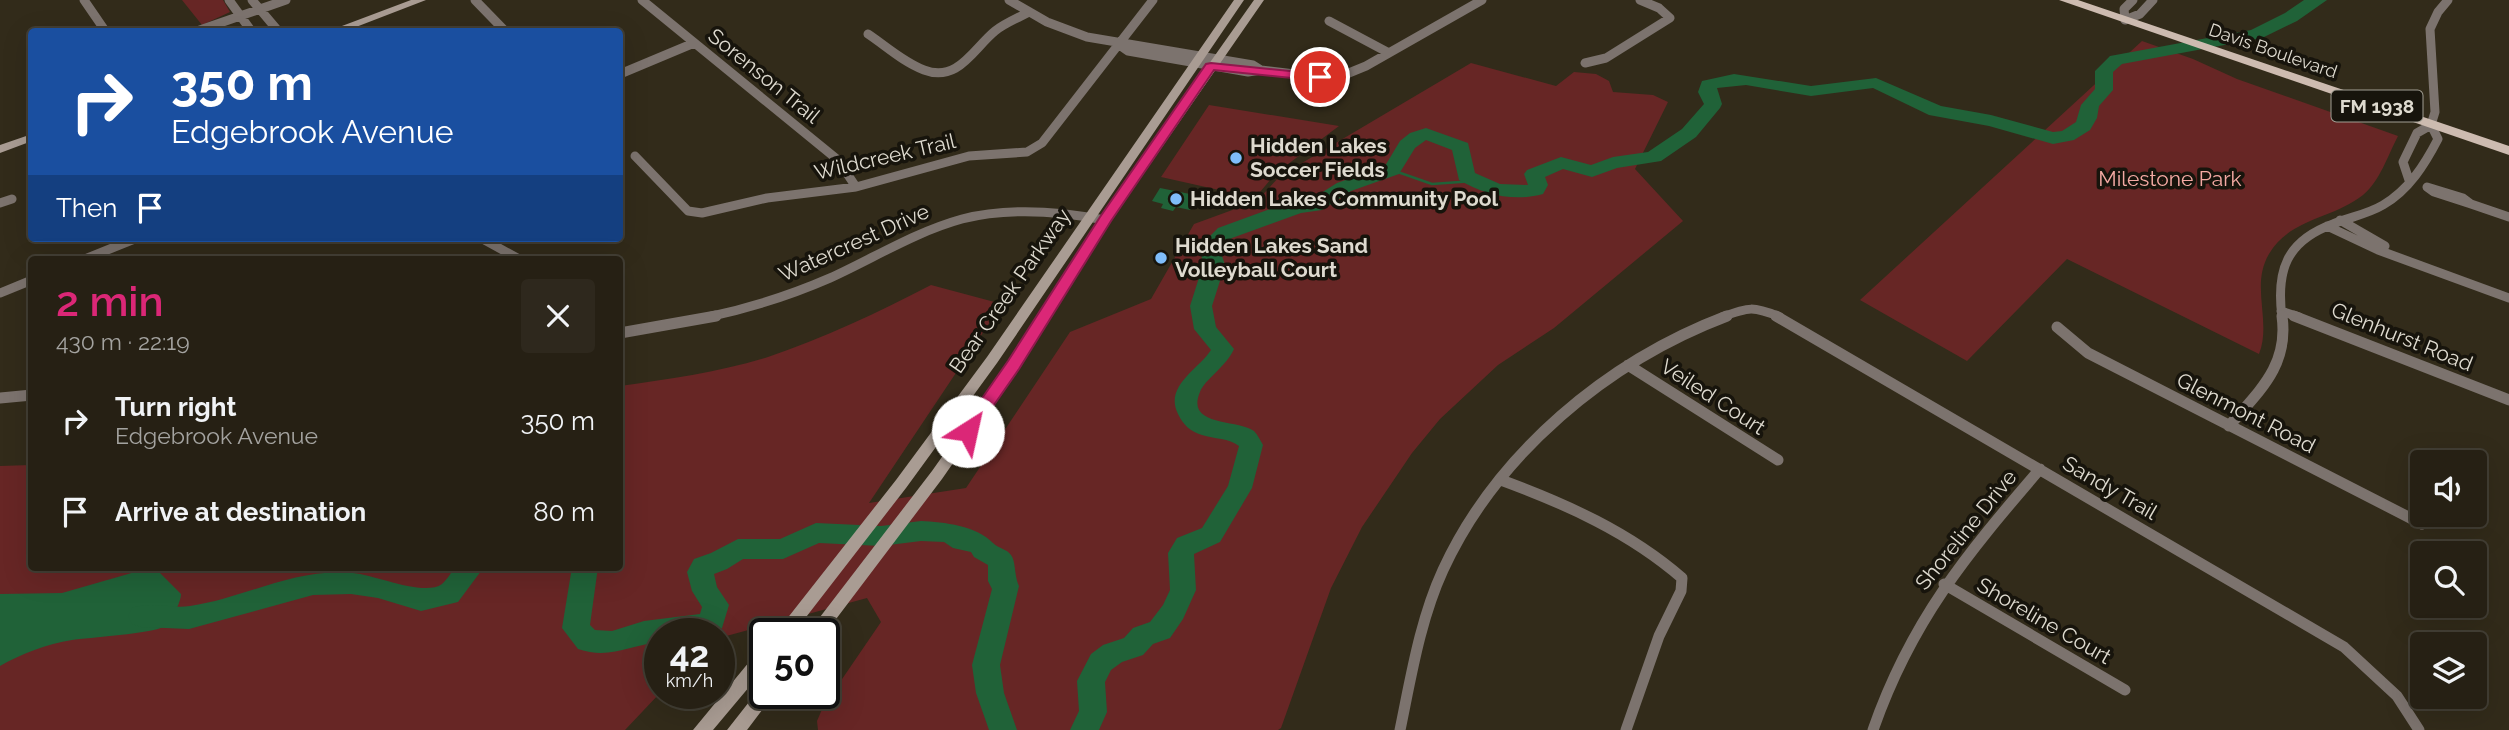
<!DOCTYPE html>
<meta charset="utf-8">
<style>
body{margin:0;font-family:Raleway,sans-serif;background:#2e281d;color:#f1f3f6;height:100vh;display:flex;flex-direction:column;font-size:26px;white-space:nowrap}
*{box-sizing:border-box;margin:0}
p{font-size:23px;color:#a4a3a0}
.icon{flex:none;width:38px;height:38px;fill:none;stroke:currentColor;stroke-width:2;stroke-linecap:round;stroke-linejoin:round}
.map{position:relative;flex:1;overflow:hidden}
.side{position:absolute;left:28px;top:256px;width:595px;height:315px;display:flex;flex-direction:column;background:#262014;border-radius:7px;box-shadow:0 7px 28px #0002,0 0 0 2px #423e34}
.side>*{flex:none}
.top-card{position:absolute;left:28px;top:28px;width:595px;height:214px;border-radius:7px;box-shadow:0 7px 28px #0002,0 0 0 2px #423e34;background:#1a4fa0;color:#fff;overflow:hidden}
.fabs{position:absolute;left:2410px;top:450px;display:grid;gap:14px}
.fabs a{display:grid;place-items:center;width:77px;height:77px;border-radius:7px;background:#262014;box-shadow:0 7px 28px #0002,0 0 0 2px #423e34;font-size:35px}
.speed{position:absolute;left:644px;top:618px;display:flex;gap:14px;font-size:35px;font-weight:700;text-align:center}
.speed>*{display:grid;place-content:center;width:91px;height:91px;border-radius:50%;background:#262014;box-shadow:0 7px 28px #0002,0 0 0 2px #423e34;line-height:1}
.speed small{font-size:18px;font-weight:400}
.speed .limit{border:4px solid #111;border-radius:10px;background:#fff;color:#111}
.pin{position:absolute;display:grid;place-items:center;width:60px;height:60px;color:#fff;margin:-30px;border:4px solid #fff;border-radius:50%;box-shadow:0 2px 7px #0007}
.me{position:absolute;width:77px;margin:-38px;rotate:35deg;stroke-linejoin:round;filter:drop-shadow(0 0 5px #0008)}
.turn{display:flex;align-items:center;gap:24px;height:147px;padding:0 28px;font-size:32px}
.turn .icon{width:91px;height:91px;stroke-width:2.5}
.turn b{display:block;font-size:49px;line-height:60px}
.then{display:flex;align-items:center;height:66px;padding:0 28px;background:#0003;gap:14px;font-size:26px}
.round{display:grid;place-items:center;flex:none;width:74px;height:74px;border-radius:7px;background:#2e281d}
.summary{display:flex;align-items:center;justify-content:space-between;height:119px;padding:0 28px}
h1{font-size:42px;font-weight:600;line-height:52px;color:#db2777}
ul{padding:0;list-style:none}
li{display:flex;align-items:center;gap:21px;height:91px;padding:0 28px}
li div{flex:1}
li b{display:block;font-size:26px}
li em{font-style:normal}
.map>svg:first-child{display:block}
</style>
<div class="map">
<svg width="2509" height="730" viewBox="0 0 2509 730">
<rect width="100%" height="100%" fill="#322b1a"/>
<path fill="#672625" d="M182 0H223L230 12 202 25Z
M2142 41 2193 59 2237 79 2398 136C2388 155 2380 181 2363 195 2333 219 2290 218 2269 254 2250 286 2272 321 2259 354L2067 259 1967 361 1860 300Z
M1471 63 1556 86 1574 72 1596 74 1609 81 1613 92 1653 95 1668 102 1635 169 1683 221 1554 328 1498 365 1440 419 1412 453 1362 527 1331 588 1281 728 1278 730H818L817 721 823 707 881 622 867 598 719 638V634H660V693L625 730H0V466L31 465 32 567H620V386C669 379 720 372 768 357 824 338 879 312 931 285L1002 304 869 503 966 488 1070 332 1151 299 1194 224 1257 201 1280 176Z
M1209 105 1339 126 1276 173 1255 198 1161 177Z"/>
<path fill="#206238" d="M1160 188 1200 196 1190 210 1176 207 1173 211 1161 208 1163 204 1152 201Z
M149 568 160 573 181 594C181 603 171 621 163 627 154 633 87 638 72 640 47 644 21 654 0 666V594L62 593Z"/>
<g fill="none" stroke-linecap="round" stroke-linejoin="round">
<path stroke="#206238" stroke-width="2.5" d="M1392 170 1432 184 1474 181"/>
<path fill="#206238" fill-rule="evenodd" d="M2304 0H2327L2297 21 2262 38 2122 64 2113 72V90L2099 106 2097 118 2090 130 2074 140 2053 144 1989 126 1929 115 1873 88 1811 96 1746 85 1717 88 1722 104 1720 108 1696 137 1661 161 1617 168 1592 177 1563 169 1545 177 1548 185 1543 194C1514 202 1485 195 1459 180L1452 150 1426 140 1415 148 1399 174 1351 191 1322 210 1301 213 1232 238 1224 245 1221 253 1225 265 1212 306 1216 327 1234 349C1226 367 1205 379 1200 392 1185 427 1238 419 1254 431 1258 435 1260 440 1263 445L1252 488 1220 542 1194 554 1196 590 1183 619 1170 638 1153 644 1143 655 1122 662 1111 670 1105 682 1107 712 1099 730H1070L1079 711 1077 681 1091 654 1103 645 1124 638 1133 628 1150 622 1163 605 1170 590 1168 553 1177 538 1202 528 1228 486 1239 446C1229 438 1214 439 1202 435 1190 431 1184 426 1178 414 1164 386 1198 370 1211 350L1194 329 1190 306 1203 265 1201 253 1204 242 1218 228 1270 209 1310 200 1337 183 1385 166 1400 141 1410 133 1426 128 1468 143 1475 173 1500 184 1528 185 1524 174 1527 170 1561 157 1591 165 1613 157 1648 152 1682 129 1704 104 1698 92 1702 81 1734 74 1811 86 1876 78 1941 106 1991 115 2053 132 2062 131 2076 122 2081 105 2095 89V71L2110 56 2251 30 2285 13Z
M921 521C944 522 977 526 993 543 998 548 1007 549 1011 555 1016 561 1014 576 1019 586L1000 665 1004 693 1017 730H989L976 693 972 665 992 589 988 581V565L974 557 971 552 953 548 944 542 921 541 881 546 819 543 783 559H743L727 569 714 574 717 587 729 605 722 628 715 634H660V642C629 645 610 660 578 649L562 628 572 567H598L590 625 595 630 612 631 644 621 700 614 702 607 692 591 687 572 694 559 711 553 738 539H780L816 523 881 526Z
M456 567H484L458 602 421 611 378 598 351 594 313 595 189 629 141 627 132 624 128 616 132 608C151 601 171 609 190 606 245 598 296 567 353 573 376 575 424 597 442 584 447 580 451 572 456 567Z"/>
<path stroke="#7c736e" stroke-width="9" d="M84 0 106 32
M229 0 252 32
M252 0 279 32
M475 0 506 32
M642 0 838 160 856 187
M1009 0 1047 22 1087 37 1253 65 1261 70
M2133 0 2124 9 2125 20 2140 14 2153 0
M1329 21 1389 53
M194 32 286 0
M868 34C886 46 903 62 924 70 958 83 973 49 995 31 1005 23 1018 18 1029 12
M1118 44 1128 51 1248 72 1261 70 1320 77 1344 75 1366 66 1482 0
M1585 63 1606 58 1670 18 1659 8 1640 0
M620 74 694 43
M2431 125 2435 112 2430 29 2438 12 2448 0
M635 156 688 211 702 213 767 198 856 187 969 156 1027 152 1042 143 1153 0
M2409 180 2403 162 2417 133 2431 125
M2427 187 2463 198 2471 204 2434 192Z
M0 203 12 199
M2471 204 2509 217
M2340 220 2385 246
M2327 226 2378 250 2509 298
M481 238 519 259
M85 259 137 238
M0 293 32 280
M2281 311 2299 317
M708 317C750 308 791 295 830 278 874 258 915 232 962 219 1009 207 1058 211 1105 220
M1722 317C1749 307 1753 306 1780 317
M2282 317C2276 271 2286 241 2333 224 2350 217 2368 214 2383 205 2409 190 2425 164 2438 139L2431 125"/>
<path stroke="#7c736e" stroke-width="11" d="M1776 316 2344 647 2397 696 2419 730
M2294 316 2509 400
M2057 327 2088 353 2422 524
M620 333 716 316
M1628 365 1778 460
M0 398 32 395
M2229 426C2259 391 2289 366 2282 316
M1501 480C1566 504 1629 532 1682 578L1681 591 1659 636 1626 730
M1944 584 2125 690
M1400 730C1411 677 1420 620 1443 570 1497 453 1608 361 1727 316
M1873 730C1911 621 1966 555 2040 469"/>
<path fill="#a99c93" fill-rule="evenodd" d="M411 0H426L343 32H326Z
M1234 0H1244L997 363 906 488 793 634H775L896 480 987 357Z
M1254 0H1264L1110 222 1019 368 942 479 824 635 807 634 932 471 1009 362 1101 217Z
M32 134V141L0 153V145Z
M765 648V668L713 730H693L759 650Z
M765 686V693H775L747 730H727L760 688Z"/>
<path fill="#cdbbb0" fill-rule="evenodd" d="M2059 0H2078L2509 146V155Z"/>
</g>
<path fill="#db2777" stroke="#8e194d" stroke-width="2" d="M1211 63 1320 74 1326 77 1320 81 1214 70 1111 221 1019 369 973 435H962L959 431 962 427 1008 361 1100 217 1206 64Z"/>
<g fill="#7fbdfa" stroke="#17140c" stroke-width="2.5">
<circle cx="1236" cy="158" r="7"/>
<circle cx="1176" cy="199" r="7"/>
<circle cx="1161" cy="258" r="7"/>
</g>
<g text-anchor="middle" stroke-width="7" stroke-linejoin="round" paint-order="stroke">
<g font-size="18" fill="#dedacf" stroke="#17140c">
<text transform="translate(2273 51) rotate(19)" y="6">Davis Boulevard</text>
</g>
<rect fill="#17140c" stroke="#a29f94" stroke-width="2" x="2331.5" y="90.5" width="91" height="31" rx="5"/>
<g font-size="19" font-weight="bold" fill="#dedacf">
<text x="2377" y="113">FM 1938</text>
</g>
<g font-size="21" fill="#dedacf" stroke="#17140c">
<text transform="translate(764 76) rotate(39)" y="7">Sorenson Trail</text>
<text transform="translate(885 157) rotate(-13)" y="7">Wildcreek Trail</text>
<text transform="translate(854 243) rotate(-24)" y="7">Watercrest Drive</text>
<text transform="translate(1010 291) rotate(-55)" y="7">Bear Creek Parkway</text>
<text transform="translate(2402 337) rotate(22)" y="7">Glenhurst Road</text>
<text transform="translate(1713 397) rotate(33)" y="7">Veiled Court</text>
<text transform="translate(2246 413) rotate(27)" y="7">Glenmont Road</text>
<text transform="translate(2110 488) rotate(30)" y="7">Sandy Trail</text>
<text transform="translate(1966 530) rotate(-51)" y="7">Shoreline Drive</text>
<text transform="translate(2044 621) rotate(30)" y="7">Shoreline Court</text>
</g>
<g font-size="21" font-weight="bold" fill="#dedacf" stroke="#17140c" text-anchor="start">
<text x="1250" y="153">Hidden Lakes<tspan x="1250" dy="24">Soccer Fields</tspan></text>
<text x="1190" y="206">Hidden Lakes Community Pool</text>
<text x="1175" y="253">Hidden Lakes Sand<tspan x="1175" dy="24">Volleyball Court</tspan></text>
</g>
<g font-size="21" fill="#f4a9a3" stroke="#17140c">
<text x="2170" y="186">Milestone Park</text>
</g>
</g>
</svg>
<div class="fabs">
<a><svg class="icon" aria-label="sound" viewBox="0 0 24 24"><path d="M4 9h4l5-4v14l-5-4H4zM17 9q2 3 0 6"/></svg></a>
<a><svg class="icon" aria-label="search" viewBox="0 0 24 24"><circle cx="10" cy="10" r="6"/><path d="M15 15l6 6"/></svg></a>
<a><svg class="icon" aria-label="layers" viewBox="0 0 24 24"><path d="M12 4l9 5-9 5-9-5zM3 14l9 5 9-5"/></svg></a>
</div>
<div class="speed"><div>42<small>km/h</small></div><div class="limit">50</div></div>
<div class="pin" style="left:1320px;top:77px;background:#d93025"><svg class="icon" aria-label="arrive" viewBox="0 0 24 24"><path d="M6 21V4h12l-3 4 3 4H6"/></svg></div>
<svg class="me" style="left:968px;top:431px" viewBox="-20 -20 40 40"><circle r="19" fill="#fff"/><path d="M0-13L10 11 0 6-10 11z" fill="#db2777"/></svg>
<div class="top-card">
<div class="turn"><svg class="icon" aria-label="right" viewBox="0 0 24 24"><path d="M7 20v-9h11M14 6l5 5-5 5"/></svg><div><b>350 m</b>Edgebrook Avenue</div></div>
<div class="then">Then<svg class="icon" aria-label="arrive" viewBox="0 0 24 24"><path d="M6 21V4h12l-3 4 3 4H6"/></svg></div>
</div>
<section class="side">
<div class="summary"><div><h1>2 min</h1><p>430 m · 22:19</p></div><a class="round"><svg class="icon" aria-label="close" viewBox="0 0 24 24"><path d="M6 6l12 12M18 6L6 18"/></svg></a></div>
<ul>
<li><svg class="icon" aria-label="right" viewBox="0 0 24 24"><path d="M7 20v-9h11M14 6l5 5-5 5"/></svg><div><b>Turn right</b><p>Edgebrook Avenue</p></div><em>350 m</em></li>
<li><svg class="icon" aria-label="arrive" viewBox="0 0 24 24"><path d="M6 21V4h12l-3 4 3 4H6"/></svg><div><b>Arrive at destination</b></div><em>80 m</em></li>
</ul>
</section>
</div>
